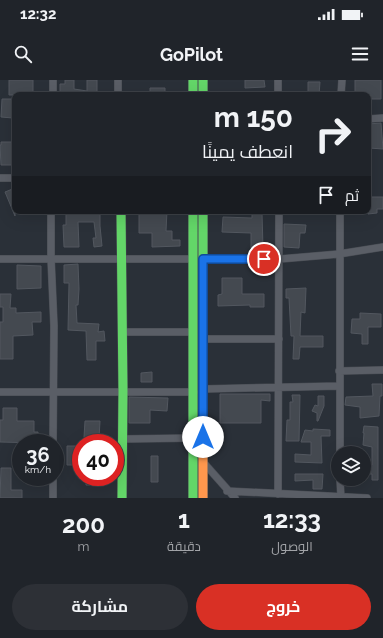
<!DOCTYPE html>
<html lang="ar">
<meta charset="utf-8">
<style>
body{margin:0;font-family:Raleway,Cairo,sans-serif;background:#2d3036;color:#f1f3f6;direction:rtl;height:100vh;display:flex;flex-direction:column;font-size:15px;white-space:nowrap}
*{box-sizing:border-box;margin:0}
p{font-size:13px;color:#a2a4a8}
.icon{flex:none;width:22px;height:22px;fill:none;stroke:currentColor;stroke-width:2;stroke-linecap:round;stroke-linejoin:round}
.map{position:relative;height:418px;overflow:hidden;direction:ltr}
.sheet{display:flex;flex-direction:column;background:#20242a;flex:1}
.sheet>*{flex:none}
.banner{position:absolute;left:12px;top:12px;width:359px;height:122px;border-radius:8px;box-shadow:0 4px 16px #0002,0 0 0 1px #3d4147;direction:rtl;background:#20242a;color:#f1f3f6;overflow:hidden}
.tools{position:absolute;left:331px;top:366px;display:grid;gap:8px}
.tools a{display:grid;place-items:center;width:40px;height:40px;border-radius:50%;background:#20242a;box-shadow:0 4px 16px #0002,0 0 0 1px #3d4147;font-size:20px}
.speed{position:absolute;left:12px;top:354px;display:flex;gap:8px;font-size:20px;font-weight:700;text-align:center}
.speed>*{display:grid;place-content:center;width:52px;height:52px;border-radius:50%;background:#20242a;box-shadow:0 4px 16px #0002,0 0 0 1px #3d4147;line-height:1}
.speed small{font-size:10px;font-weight:400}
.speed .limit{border:6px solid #d22;background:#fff;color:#111}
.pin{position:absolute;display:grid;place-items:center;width:34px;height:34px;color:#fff;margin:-17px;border:2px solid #fff;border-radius:50%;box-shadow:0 1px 4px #0007}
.me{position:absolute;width:44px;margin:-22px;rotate:0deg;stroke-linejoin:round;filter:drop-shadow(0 0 3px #0008)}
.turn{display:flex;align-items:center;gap:14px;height:84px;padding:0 12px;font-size:18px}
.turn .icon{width:52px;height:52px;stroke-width:2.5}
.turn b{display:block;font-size:28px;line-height:34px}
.then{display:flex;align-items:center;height:38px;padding:0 12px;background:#0003;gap:8px;font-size:15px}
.eta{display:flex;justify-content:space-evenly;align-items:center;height:68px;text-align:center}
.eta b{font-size:24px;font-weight:700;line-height:28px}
.button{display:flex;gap:8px;margin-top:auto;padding:8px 12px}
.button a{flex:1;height:46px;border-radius:24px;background:#d93025;color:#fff;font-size:16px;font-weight:700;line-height:46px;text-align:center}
.button a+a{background:#2d3036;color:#f1f3f6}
.status{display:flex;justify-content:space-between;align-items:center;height:28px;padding:0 20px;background:#20242a;direction:ltr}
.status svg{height:11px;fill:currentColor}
header{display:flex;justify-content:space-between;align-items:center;height:52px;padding:0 12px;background:#20242a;font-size:18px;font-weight:700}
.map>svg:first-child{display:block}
</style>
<div class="status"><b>12:32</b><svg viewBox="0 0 49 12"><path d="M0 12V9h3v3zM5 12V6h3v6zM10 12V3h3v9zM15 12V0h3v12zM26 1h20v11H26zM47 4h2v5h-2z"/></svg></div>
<header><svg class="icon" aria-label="menu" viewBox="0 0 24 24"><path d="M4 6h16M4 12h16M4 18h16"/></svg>GoPilot<svg class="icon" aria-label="search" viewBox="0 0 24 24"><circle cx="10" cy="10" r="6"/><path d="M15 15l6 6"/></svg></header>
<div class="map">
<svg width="383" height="418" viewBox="0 0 383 418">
<rect width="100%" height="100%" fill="#2a3038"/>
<path fill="#444950" stroke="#52575f" d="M9 0H33V12H20V15H9Z
M65 0H74V9L87 11V0H97V13H90L89 15H60V4H65Z
M245 0H264L265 7 245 8Z
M355 0H381V19H370V15H355Z
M308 2H320L319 15H308Z
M150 8H165V15H150Z
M2 19H14L13 38 1 37Z
M381 43 383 69 369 68 368 44Z
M1 62H12V85H1L0 65H1Z
M15 108V136L5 112Z
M368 117H383V129H377V133L368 134Z
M66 131H100V146L102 166 94 167 93 158H96L94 142H78L79 167H64L63 145H66Z
M139 131H167L166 151H172V160H180V166L152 167V153H139Z
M252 133H262L263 168H251V153L222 152 223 137 252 138Z
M284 144 306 145 305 153H300L299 168 284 167Z
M78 184 79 209 78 225H76L77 243 99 244 98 252 104 251 105 261H96V280H87L86 251 68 250 69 203H64V185Z
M17 185 41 186V208L17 209Z
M222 198H242V214H264V227H250V225L218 226V215L222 214Z
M306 208 305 233 301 232 300 256H323V267H300L299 279H293L294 256H291L289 218H286V209Z
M0 214H11L10 228H16V233L41 232V242H32L33 255 13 256V279H0V242H3V227H0Z
M360 233 381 234V247H368V264H362V254L351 253 352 239H360Z
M152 292V302H141V293Z
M372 304H382V316H380L379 336 360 338V327L345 325 346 317 373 316Z
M220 314H270V321L261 320V343H220Z
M292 315H300L299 361H286L287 340H290V322H293Z
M318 316H324V326L318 341H317V333L312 331 315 325 318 326Z
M129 317 168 318 167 331 150 330V343H129Z
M3 328H17V341H34V352H38V363L0 362V340H3Z
M85 341H100L99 358 84 357Z
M364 346 378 347V400H372V394H364V385H372V367L363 365 364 353H363Z
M313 349 330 350V356H321L322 383 295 382V374L311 375V362H301L305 350 313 351Z
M67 366H77V373H81V385H67Z
M151 376H158V402H151Z
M1 388H11V410H22V418H0Z
M295 394H323L322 409H313V400L295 401Z
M86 397H99V405H86Z"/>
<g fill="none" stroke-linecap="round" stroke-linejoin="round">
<defs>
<path id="street" d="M53 0V15
M118 0V15
M278 15V0
M341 15 342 0
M368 39 383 38
M0 98H15
M51 131V178L54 246 53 363
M340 131V373
M0 179H193
M203 179H280L339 174 383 167
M122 252H193
M202 259H279
M339 291 383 290
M203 309 339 306
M0 312H194
M122 359 194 358
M203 382 235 418
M340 399 341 418
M227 411 367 418
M278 414 279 131
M53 418V397"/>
<path id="fast" d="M193 0V15
M203 0V15
M121 131 123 311 122 418
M193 131V418
M203 131V212"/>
<path id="slow" d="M203 212V418"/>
</defs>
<use href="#street" stroke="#484c53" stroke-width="8"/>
<use href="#fast" stroke="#484c53" stroke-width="10"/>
<use href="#slow" stroke="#484c53" stroke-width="10"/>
<use href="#street" stroke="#5a5e66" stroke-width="7"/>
<use href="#fast" stroke="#63d668" stroke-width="9"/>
<use href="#slow" stroke="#ff974d" stroke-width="9"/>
</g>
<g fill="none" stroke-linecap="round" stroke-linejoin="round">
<defs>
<path id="route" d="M203 357V179H264"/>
</defs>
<use href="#route" stroke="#114b97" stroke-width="10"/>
<use href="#route" stroke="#1a73e8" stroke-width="7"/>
</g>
</svg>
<div class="tools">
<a><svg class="icon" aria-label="layers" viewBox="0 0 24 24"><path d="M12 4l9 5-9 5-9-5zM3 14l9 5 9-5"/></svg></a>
</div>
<div class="speed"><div>36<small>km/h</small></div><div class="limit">40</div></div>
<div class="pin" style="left:264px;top:179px;background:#d93025"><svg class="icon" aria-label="arrive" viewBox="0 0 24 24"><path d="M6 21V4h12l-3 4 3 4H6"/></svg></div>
<svg class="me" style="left:203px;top:357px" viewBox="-20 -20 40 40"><circle r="19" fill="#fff"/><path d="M0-13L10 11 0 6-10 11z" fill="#1a73e8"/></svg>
<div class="banner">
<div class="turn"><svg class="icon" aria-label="right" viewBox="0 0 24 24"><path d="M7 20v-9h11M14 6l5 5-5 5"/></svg><div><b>150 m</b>انعطف يمينًا</div></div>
<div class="then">ثم<svg class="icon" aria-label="arrive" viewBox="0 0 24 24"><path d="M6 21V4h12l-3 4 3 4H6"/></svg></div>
</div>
</div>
<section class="sheet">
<div class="eta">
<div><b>12:33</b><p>الوصول</p></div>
<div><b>1</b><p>دقيقة</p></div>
<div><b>200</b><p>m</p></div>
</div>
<div class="button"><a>خروج</a><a>مشاركة</a></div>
</section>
